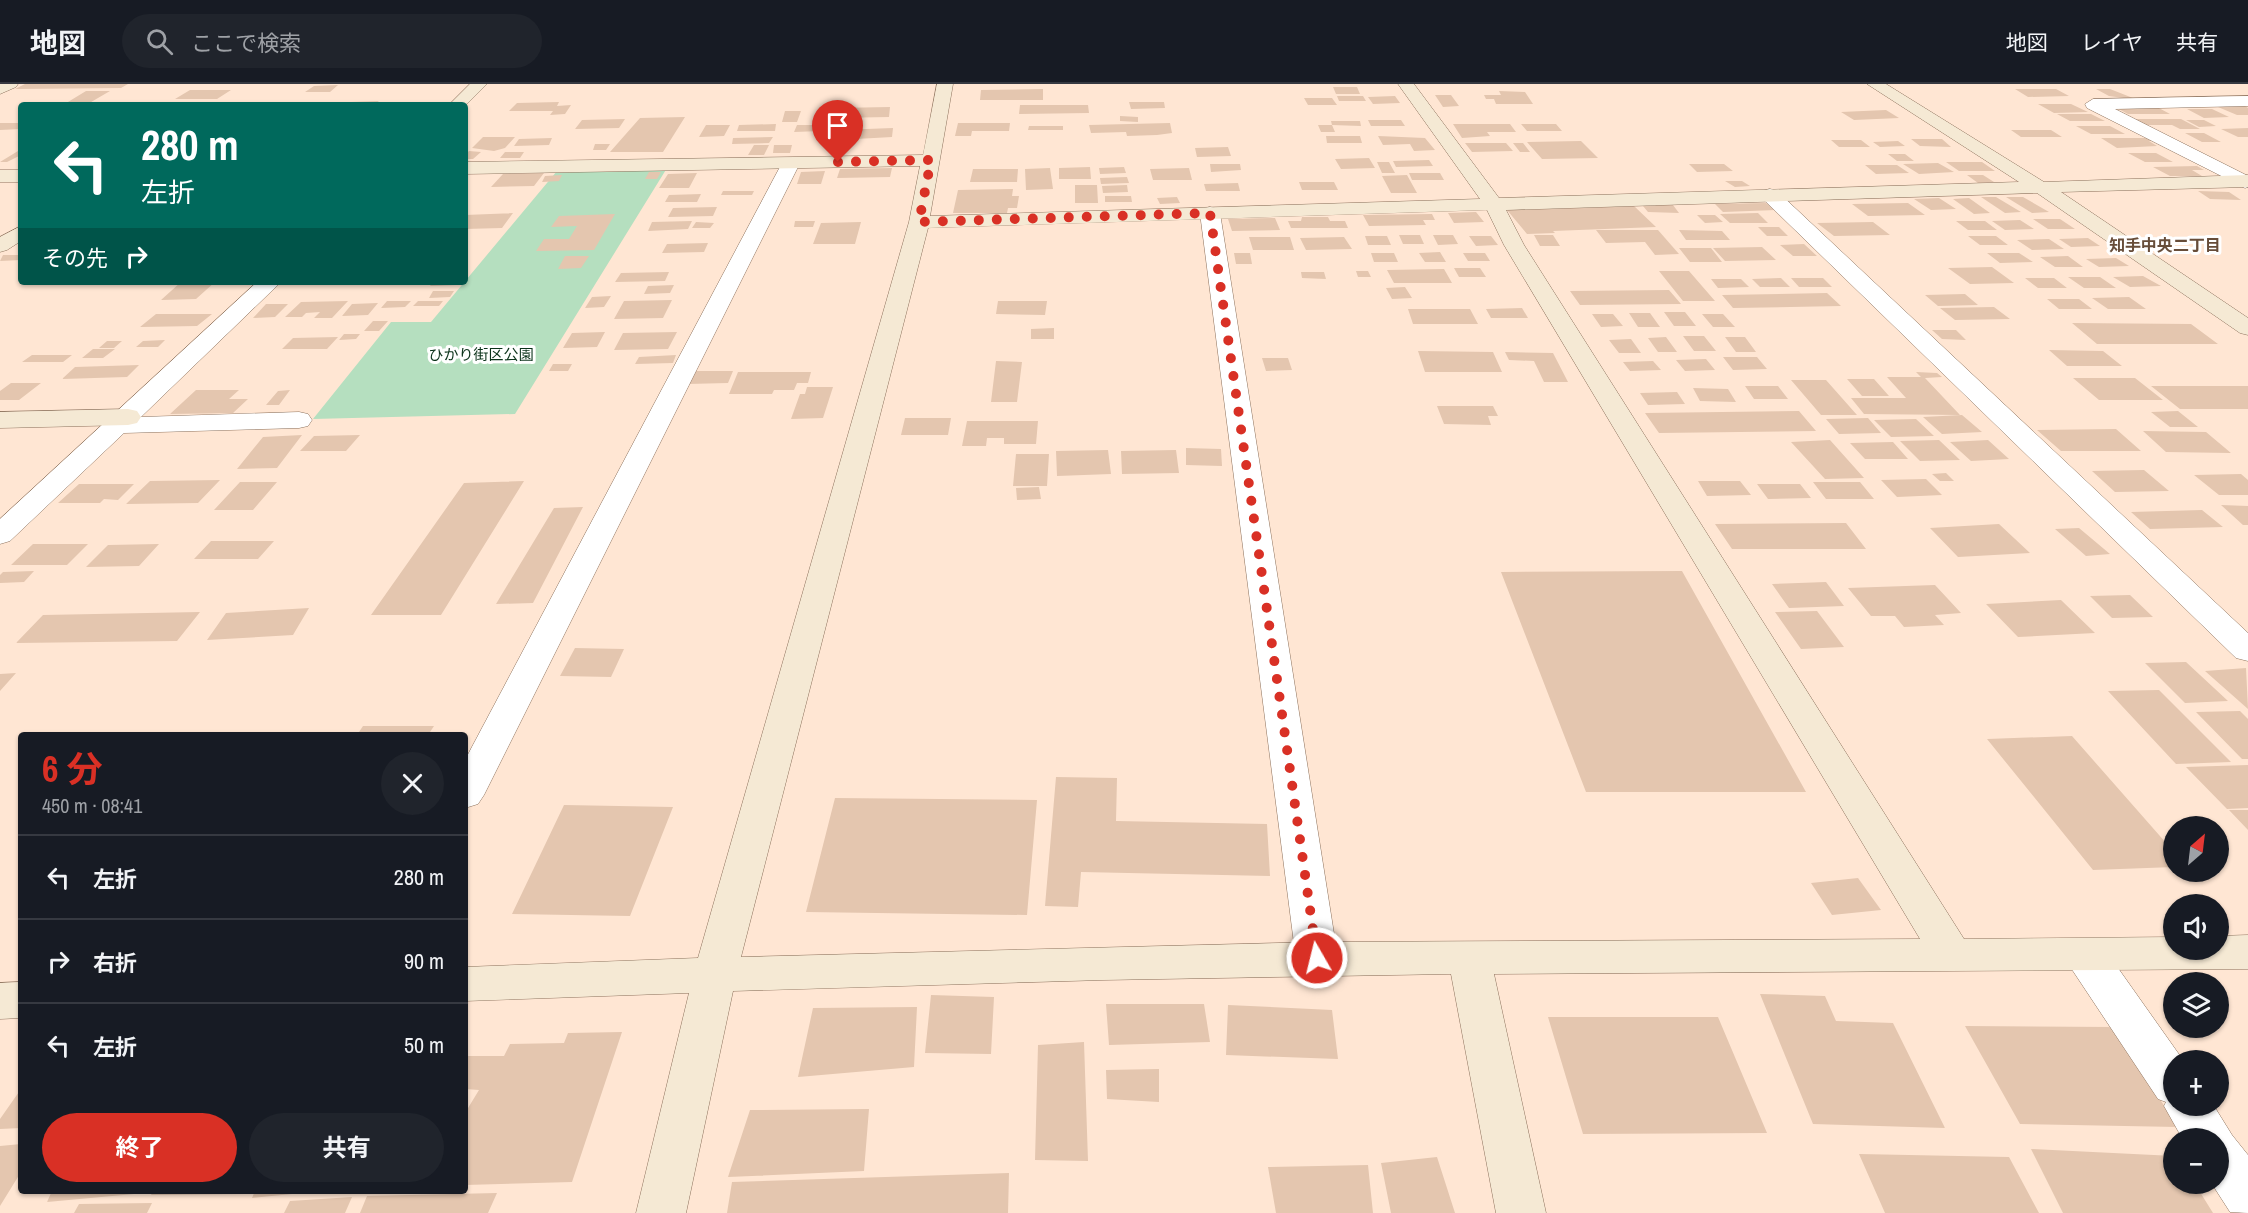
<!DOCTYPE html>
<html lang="ja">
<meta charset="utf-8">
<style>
body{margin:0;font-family:"Archivo Narrow","Noto Sans JP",sans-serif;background:#20242c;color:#f1f3f6;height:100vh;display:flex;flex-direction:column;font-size:22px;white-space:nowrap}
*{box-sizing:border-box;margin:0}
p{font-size:20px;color:#9ea1a6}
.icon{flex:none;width:33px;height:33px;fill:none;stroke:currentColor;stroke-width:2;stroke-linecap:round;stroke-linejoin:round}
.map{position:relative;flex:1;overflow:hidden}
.drawer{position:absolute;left:18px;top:648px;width:450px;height:462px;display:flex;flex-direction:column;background:#171b24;border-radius:6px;box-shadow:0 2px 4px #0004}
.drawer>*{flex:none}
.banner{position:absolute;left:18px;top:18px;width:450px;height:183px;border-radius:6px;box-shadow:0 2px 4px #0004;background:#00695c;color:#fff;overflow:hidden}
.needle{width:39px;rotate:28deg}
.buttons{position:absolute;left:2163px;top:732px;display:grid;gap:12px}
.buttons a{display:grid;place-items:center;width:66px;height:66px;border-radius:50%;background:#171b24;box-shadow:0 2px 4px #0004;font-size:30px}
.pin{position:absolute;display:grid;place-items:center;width:51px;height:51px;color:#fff;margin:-62px -26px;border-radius:50% 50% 50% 0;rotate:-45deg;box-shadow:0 0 6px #0007}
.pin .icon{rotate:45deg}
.me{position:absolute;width:66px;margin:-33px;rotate:352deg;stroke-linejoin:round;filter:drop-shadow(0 0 4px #0008)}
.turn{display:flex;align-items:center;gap:21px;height:126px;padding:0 24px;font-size:27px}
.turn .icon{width:78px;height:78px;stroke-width:2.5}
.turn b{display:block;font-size:42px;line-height:51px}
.then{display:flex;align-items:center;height:57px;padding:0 24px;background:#0003;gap:12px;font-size:22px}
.round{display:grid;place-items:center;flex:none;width:63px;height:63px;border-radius:32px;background:#20242c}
.summary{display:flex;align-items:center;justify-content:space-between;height:102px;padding:0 24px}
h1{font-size:36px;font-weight:700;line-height:45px;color:#d93025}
.primary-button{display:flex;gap:12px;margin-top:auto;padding:12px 24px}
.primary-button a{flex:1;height:69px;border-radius:36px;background:#d93025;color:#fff;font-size:24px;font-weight:700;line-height:69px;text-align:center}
.primary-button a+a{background:#20242c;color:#f1f3f6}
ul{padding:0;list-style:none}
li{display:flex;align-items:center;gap:18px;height:84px;padding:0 24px;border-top:2px solid #363941}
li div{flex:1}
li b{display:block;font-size:22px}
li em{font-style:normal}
header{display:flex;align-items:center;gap:36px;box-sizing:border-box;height:84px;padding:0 30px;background:#171b24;border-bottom:2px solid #363941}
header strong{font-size:28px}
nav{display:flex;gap:33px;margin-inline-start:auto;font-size:21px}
.search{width:420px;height:54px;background:#20242c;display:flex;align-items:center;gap:15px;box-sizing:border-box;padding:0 21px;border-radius:33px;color:#9ea1a6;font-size:22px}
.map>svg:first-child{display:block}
</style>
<header>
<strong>地図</strong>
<div class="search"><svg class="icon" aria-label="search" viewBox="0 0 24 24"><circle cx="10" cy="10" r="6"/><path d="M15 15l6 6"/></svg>ここで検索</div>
<nav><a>地図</a><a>レイヤ</a><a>共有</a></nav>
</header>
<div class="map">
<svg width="2248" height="1129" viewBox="0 0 2248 1129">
<rect width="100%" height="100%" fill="#ffe6d3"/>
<path fill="#b5dfbf" d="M667 84 515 330 313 335 391 238H431L557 87Z"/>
<path fill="#e4c6af" d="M25 0H128L121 4 15 5Z
M338 1 330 8H305L314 2Z
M1333 3H1357L1360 10H1336Z
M1043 5V16H980L981 6Z
M2015 5H2056L2069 12 2028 13Z
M2096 5H2110L2138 16 2109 12Z
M190 6H231L217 15H175Z
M86 7H110L86 21H63Z
M1499 7 1525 8 1533 20H1496L1494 15H1486L1484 11H1501Z
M1435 11H1451L1459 22 1443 23Z
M1337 12H1363L1366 17H1339Z
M1395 12 1400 19 1373 20 1368 13Z
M1304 14H1332L1337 21H1308Z
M379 17 374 21H347L351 18Z
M559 18 557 22 571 21 565 30 550 31 553 27H509L517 19Z
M1129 18H1164L1165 24 1131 25Z
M2038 20H2071L2088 28 2054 29Z
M1020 21H1088L1089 29 1019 30Z
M2245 22 2248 24V31H2237L2218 23Z
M890 23 889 33 835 34 836 24Z
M2115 23H2157L2170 30H2128Z
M2187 25H2212L2229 33 2204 34Z
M1886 26 1899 34 1854 36 1841 28Z
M785 27H801L797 38H782Z
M2057 30H2091L2105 37H2070Z
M1120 32 1138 33V38L1120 37Z
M685 33 663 68H610L640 34Z
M625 35 619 44 575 45 582 36Z
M2132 35H2181L2200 45H2180L2172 41H2142Z
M1368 36H1401L1405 42H1371Z
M2186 36H2204L2216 42 2199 43Z
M1331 37H1360L1361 42 1332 41 1335 48H1321L1318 41H1332Z
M0 39H21V45L0 46Z
M958 39H1010L1009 47H972L971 52H955Z
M1170 39 1172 49 1157 51 1127 52 1126 48 1091 49 1089 41Z
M776 40 775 47H737L739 41Z
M1453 40H1510L1516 48H1487L1490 52 1462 54Z
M1521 40H1556L1562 47H1527Z
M706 41H730L724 52 699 53Z
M797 41H823L821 47 794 48Z
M1029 42H1063V46H1028Z
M2076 42H2110L2125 50H2091Z
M893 44 892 53 838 56 839 46Z
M2248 44V53H2238L2221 45Z
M2011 46H2051L2062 53H2021Z
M2185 49H2204L2221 58H2202Z
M1326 52H1360L1362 59H1327Z
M1378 52 1425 54 1435 66 1414 67 1410 60 1383 61Z
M483 53H515L505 64 494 67 472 64Z
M773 53 769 59 732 60 733 54Z
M552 54 549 61 514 62 519 55Z
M2101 54H2153L2158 57H2149L2157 62 2117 64Z
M1911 55H1942L1951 63 1920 62Z
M1831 56H1861L1870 63H1839Z
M1581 57 1598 74 1542 75 1527 58Z
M1898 57 1905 62 1880 63 1873 58Z
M1465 59H1506L1513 67 1472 68Z
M1513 59H1523L1530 68H1520Z
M595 60H610L606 66H593Z
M754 61H769L764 71H748Z
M774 61H792L790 69H773Z
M1228 63 1231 72 1197 73 1195 64Z
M18 67H21V71L7 78H0Z
M469 67 481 68 473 75H465V71Z
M505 68H524L520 74H500Z
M2128 69H2156L2173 78H2145Z
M1888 70H1905L1914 77H1897Z
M1369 74 1375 84 1341 85 1335 75Z
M1429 76 1433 82 1396 83 1393 77Z
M1377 78H1389L1395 89H1382Z
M1946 78H1982L1995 87H1959Z
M1938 79 1954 88 1919 90 1903 80Z
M1210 80H1240L1241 86 1211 88Z
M1689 80H1724L1733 87 1697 88Z
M1865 81H1897L1909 89 1876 90Z
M2197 82 2204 86H2192L2202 92H2170L2153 83Z
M1090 83 1091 95H1059V84Z
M1124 83 1126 89 1100 90 1099 84Z
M892 84 890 93 837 94 840 85Z
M1050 84 1053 105 1026 106 1025 85Z
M1189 84 1192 96H1153L1150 85Z
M973 85H1018L1017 98H970Z
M825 87 821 100H797L801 88Z
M649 88H661L657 95H645Z
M544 89 534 102 491 103 503 90Z
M697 89 689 104H659L668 90Z
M1409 89H1440L1444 96H1412Z
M562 91 559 97 542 98 545 92Z
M1407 91 1417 109H1391L1382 92Z
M1967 91H1983L1994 98 1978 99Z
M1127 93 1129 99 1101 100 1100 94Z
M1725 97H1742L1750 102 1735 103Z
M1299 98H1334L1338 106H1302Z
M1238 99 1240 107H1206L1204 100Z
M1075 101H1097L1098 119H1075Z
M1127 101 1128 108 1103 109 1102 102Z
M1013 105 1012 112H1019L1017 124H1008L1007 129H953L958 106Z
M723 107H754L752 111H721Z
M2198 107 2229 108 2241 116 2210 115Z
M701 110 697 118H665L669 111Z
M1105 112H1131L1132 118H1105Z
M1177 113 1180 119 1160 120 1157 114Z
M1981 113H1996L2021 128 2005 129Z
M2006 113H2023L2049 128 2032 129Z
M1939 114 1956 125 1931 126 1914 115Z
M1969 114 1990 129 1974 130 1953 115Z
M1766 119 1776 126 1723 128 1715 120Z
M1908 119 1925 131 1868 132 1852 120Z
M1655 121H1673L1679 129 1648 128 1643 122H1656Z
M1634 122 1656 143 1553 147 1555 149 1527 150 1507 126Z
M717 123 713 132 668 133 673 124Z
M1476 128 1484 138 1454 139 1448 129Z
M513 129 502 144 465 145V131Z
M1758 129 1768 139H1730L1720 130Z
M615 130 594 166 536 167 544 155H569L577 142 551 143 559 132Z
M1432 130 1435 136H1423L1426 141 1369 142 1363 131Z
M1697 131H1715L1723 138 1705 139Z
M1302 133H1328L1330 137H1345L1348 144H1291L1288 137H1301Z
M1275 134 1280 146 1232 147 1228 135Z
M2033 135H2060L2075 145H2048Z
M2020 136 2034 145 2005 146 1992 137Z
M692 137 688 145 648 147 652 138Z
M795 137H815L813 143H794Z
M1956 137H1985L1997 146H1968Z
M696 138 714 139 710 144H692Z
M861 138 855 160H813L821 139Z
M1873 138 1890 151 1834 152 1817 139Z
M1758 143H1779L1788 152H1767Z
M1596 146H1658L1679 170 1655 171 1645 158 1606 159Z
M1679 146 1722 147 1730 156H1686Z
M1399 151H1420L1424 160H1403Z
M1433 151H1453L1458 160 1438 161Z
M1534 151H1553L1560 162H1540Z
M1365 152H1387L1391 161H1368Z
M1469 152H1491L1498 161 1476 162Z
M1968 152H1996L2008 161H1980Z
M1249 153H1290L1294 166H1253Z
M1344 153 1352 165 1306 166 1300 154Z
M2088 154 2100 162 2071 163 2059 155Z
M2049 155 2064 165 2032 166 2017 156Z
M708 159 704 168 662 169 667 160Z
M1804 160 1817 172H1793L1780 161Z
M1762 163 1776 176 1725 177 1713 164Z
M1679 164H1711L1722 178H1690Z
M1440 168 1446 178H1425L1419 169Z
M1234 169H1250L1252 180H1236Z
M1371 169H1394L1398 178H1374Z
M1463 169H1485L1490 177H1468Z
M1987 169H2019L2033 178 2000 179Z
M3 171H21V176L0 177Z
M565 172H589L581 184 558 185Z
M2068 172 2083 183H2055L2040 173Z
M2116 174 2129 182 2099 183 2086 175Z
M1992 183 2014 199 1970 200 1948 184Z
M1454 184H1480L1486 193H1459Z
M1444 185 1452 199H1394L1387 186Z
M1356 187H1368L1371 193H1358Z
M1659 187H1689L1715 217H1683Z
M669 188 665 197 615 198 621 189Z
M1301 188H1324L1326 195 1302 194Z
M2143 192 2161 202 2130 203 2113 193Z
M2068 193H2100L2116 204H2084Z
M1781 194 1790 203H1760L1752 195Z
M1791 194H1823L1832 203H1799Z
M2025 194H2054L2067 204H2038Z
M1711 195H1741L1749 203 1718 204Z
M181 198H215L196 215 161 216Z
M433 198H459L457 201 430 202Z
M674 201 670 209 644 210 648 202Z
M1405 203 1412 214 1392 215 1386 204Z
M1669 206 1681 220 1580 221 1570 207Z
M433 207H454L450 213 429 214Z
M1827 209 1841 222 1733 224 1722 211Z
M1965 210 1978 221 1938 222 1925 211Z
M611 212 604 223 585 224 592 213Z
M2129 213 2146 225H2108L2092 214Z
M2047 215H2079L2092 225H2059Z
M672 216 663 234 614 235 624 217Z
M348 217 332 234H314L320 228 306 229 302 233H285L301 218Z
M387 217H411L405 223 381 224Z
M418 217H443L439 222H413Z
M998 217H1047L1045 231 996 230Z
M378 219 368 231 342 232 352 220Z
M266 220H288L275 233 253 234Z
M1994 223 2010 235 1955 236 1940 224Z
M1522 224 1528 234H1491L1486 225Z
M1408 225H1470L1478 240H1413Z
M1664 228H1685L1696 242H1674Z
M1629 229H1650L1660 243H1638Z
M156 230H212L197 242 140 243Z
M1592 230H1613L1623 242 1601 243Z
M1702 230H1723L1735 243H1713Z
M373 237H388L379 247H364Z
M2072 239 2191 240 2218 260H2097Z
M1054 244V255H1031V245Z
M1932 246H1956L1966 256 1942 255Z
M605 248 597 263 563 264 572 249Z
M677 248 668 265 614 266 623 249Z
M344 250H360L356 255 339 256Z
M1683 252H1704L1716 267H1694Z
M338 253 327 265H282L293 254Z
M1666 253 1677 268H1658L1648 254Z
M1725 253H1745L1756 268H1736Z
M1631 255 1641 269H1619L1609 256Z
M165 256 158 263H136L143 257Z
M107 257H122L114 264H99Z
M93 265H115L103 274H82Z
M2049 266 2103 267 2122 282H2067Z
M1418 267 1493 268 1502 288H1425Z
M1505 268 1553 269 1568 298H1544L1534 277 1509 276Z
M32 271H72L63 278H22Z
M676 271 673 279 635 280 639 273Z
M1723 273H1757L1767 285 1733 286Z
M1262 274H1288L1292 286 1266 287Z
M1706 275 1715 286 1685 287 1676 276Z
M996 277 1022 278 1017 318H991Z
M1653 277 1661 286 1630 287 1623 278Z
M553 280H572L568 287H549Z
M139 281 127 293 62 295 75 283Z
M693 287H733L728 299 687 300Z
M738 288H811L808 299H797L794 306H774L772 310H729Z
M1916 288 1937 289 1942 293 1925 294 1960 331 1864 330 1851 314H1906L1887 293H1921Z
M2073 294H2135L2163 316H2099Z
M1847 295H1874L1889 312H1862Z
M1791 296H1826L1857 331H1821Z
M11 299H41L19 316H0V307Z
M1745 302H1778L1788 315H1754Z
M2151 302H2248V325H2180Z
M807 303H833L823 334 791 335 800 310H805Z
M1693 304 1728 305 1736 318 1700 317Z
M196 306H239L229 315H248L233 329 170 330Z
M290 306 279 321H266L278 307Z
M1677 308 1685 320 1648 321 1640 309Z
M1437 322H1493L1498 332H1488L1491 341 1444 340Z
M1799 327 1816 347 1659 349 1645 329Z
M2178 327 2198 343H2170L2151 328Z
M1962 331 1982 348 1942 350 1923 333Z
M905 334H951L948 351H901Z
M1868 334 1881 349 1839 350 1826 335Z
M1916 335 1934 352 1891 353 1874 336Z
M967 337H1038L1036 360H1004V354H987L986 362H962Z
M2116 345 2141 367H2061L2037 346Z
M2143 347 2206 348 2231 369 2166 368Z
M302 351 277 384 237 385 263 353Z
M360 351 346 367H300L314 352Z
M1830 356 1864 394 1825 395 1791 358Z
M1939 356 1960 376 1920 377 1900 357Z
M1988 356 2009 375 1971 377 1950 358Z
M1893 358 1908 375H1865L1850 359Z
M1186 364 1221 365 1222 382 1186 381Z
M1108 366 1111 390 1057 392 1056 367Z
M1176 366 1179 389 1122 390 1121 367Z
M1016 370H1049L1047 402H1013Z
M2144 386 2169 407 2115 408 2092 387Z
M1946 389 1954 397H1940L1932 390Z
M2241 390 2248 396V411H2219L2194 391Z
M1926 395 1942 411 1897 413 1881 396Z
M220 396 198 419 126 420 150 397Z
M524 397 441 531H371L464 399Z
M1698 397H1740L1751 411 1707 412Z
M240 398H277L253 426H214Z
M1813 398H1860L1874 415H1826Z
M79 400H134L118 416 104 415 100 419H58Z
M1757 400H1800L1811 414 1768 415Z
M1039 403 1041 415 1017 416 1016 404Z
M2221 421 2248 422V441H2243Z
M583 423 533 519 496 520 554 424Z
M2202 426 2223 443 2150 445 2131 428Z
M1846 439 1866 465H1732L1715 440Z
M1999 440 2030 469 1958 473 1930 444Z
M2079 444 2110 470 2086 472 2055 445Z
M211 457H274L258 475H194Z
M33 460H88L67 481H11Z
M159 460 139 482 86 483 108 461Z
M34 487 24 498 0 499V491L3 488Z
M1682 487 1806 708H1586L1501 488Z
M1826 498 1844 522 1789 524 1772 500Z
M1935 501 1961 529 1935 531 1944 541 1904 543 1895 532H1871L1848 504Z
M2130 511 2153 533 2112 534 2090 512Z
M2061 516 2095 549 2018 553 1986 520Z
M309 524 293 551 207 556 226 529Z
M1817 527 1844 563 1801 565 1775 528Z
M200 528 177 557 16 559 43 531Z
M575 564 624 565 611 593 560 592Z
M2186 578 2228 617 2185 619 2145 579Z
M2246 584 2248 625 2205 587Z
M16 589 0 607V590Z
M2159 606 2231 678 2176 680 2108 607Z
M2240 627 2248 635V675H2242L2196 628Z
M363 642H434L428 651H357Z
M2072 652 2174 768V783L2093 786 1987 655Z
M2248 681V724L2227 725 2186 683Z
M1056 693 1117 694 1116 737 1267 740 1270 792 1081 788 1078 823 1045 822Z
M835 714 1037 716 1027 831 806 828Z
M564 721 673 723 630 832 512 830Z
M2229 726H2248V746Z
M1858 794 1881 826 1832 831 1811 799Z
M1760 910 1825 912 1836 937 1893 939 1945 1044 1813 1040Z
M931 911 994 913 991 970 925 969Z
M1106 920H1204L1210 958 1109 961Z
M1228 921 1332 926 1338 975 1226 971Z
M917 923 914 983 798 993 813 924Z
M1548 933H1718L1767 1049 1583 1050Z
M1965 942 2113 943 2178 1043 2020 1040Z
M622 948 572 1098 465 1101V1029L479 1006 465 1005V972H504L510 960 564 959 568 949Z
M1084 958 1088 1077 1035 1076 1038 961Z
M1159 985V1018L1107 1015 1106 986Z
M21 1005V1044L0 1045V1035Z
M869 1025 864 1087 728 1093 750 1026Z
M21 1060V1088L0 1122V1062Z
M2031 1065 2174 1072V1100H2195L2213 1129H2063Z
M1859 1070 2009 1073 2039 1129H1885Z
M1437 1073 1455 1129H1391L1381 1079Z
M1368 1081 1373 1129H1276L1268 1083Z
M1009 1089 1008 1129H727L732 1098Z
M52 1107H146L145 1109 47 1118Z
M153 1107H247L246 1110 151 1111Z
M255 1107H302V1109L252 1114Z
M497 1109 488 1129H360L367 1112Z
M352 1113 345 1129H284L290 1117Z
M152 1119 147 1129H74L79 1120Z"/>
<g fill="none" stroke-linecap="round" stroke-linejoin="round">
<defs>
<path id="street" d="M2248 12V22L2115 25 2248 92V103L2245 104 2087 24 2085 20 2093 15Z
M791 74 797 75 800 79 484 711 478 720 465 724V676L782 79 785 75Z
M1770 105 1777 107 2248 549V577L2236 574 1763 115 1760 111 1763 107Z
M1210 123 1217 125 1220 129 1338 875 1332 887 1317 892 1302 887 1296 875 1200 129 1203 125Z
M257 198H281L141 333 299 328 308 330 312 336 308 342 299 344 124 349 10 457 0 460V435Z
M2086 855 2101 860 2183 976H2174V1022H2214L2232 1051 2248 1071V1129L2230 1128 2212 1100H2218V1054H2182L2164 1022 2166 1018 2158 1015 2071 884 2065 872 2071 860Z"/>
<path id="secondary" d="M0 0H18L16 3 0 10Z
M470 0H487L465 22 449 21Z
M937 0H953L930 132 1480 115 1398 0H1414L1499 114 2019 98 1867 0H1886L2044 98 2248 91V103L2061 108 2248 234V251L2240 249 2037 109 1506 126 1524 161 1964 855 2174 853V866H2218V852L2248 851V885L1494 890 1546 1129H1496L1451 890 1103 896 733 907 686 1129H636L689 909 465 917V883L698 874 909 138 920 82 465 90V78L923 71ZM1487 126 1504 161 1920 855 1316 858 741 873 928 144Z
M0 86H21V98H0Z
M21 142V157L7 166 0 168V153Z
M128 325 137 327 141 333 137 339 128 341 0 344V328Z
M21 898V934L0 935V899Z"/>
</defs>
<use href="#street" stroke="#8c715c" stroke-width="1"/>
<use href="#secondary" stroke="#8c715c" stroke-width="1"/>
<use href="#street" fill="#fff" fill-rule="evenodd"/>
<use href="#secondary" fill="#f5e9d4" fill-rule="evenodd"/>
</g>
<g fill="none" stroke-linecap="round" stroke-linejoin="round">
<path stroke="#d93025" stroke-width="10" stroke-dasharray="0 18" d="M838 78 931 76 919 138 1210 129 1317 874"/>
</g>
<g text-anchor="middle" stroke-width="6" stroke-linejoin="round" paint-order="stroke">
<g font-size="15" fill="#0a3219" stroke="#fff">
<text x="481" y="276">ひかり街区公園</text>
</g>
<g font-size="16" font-weight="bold" fill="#674d39" stroke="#fff">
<text x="2165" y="167">知手中央二丁目</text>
</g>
</g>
</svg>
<div class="buttons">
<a><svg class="needle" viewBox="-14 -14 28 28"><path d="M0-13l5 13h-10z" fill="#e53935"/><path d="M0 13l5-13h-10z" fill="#9ea1a6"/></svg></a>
<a><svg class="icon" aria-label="sound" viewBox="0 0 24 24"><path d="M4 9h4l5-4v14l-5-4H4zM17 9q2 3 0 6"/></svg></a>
<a><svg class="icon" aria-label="layers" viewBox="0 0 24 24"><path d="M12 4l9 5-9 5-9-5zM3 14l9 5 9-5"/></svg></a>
<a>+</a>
<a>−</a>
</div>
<div class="pin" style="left:838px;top:78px;background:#d93025"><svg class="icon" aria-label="arrive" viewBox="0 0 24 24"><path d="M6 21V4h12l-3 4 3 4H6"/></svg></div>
<svg class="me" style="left:1317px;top:874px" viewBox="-20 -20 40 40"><circle r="17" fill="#d93025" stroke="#fff" stroke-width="3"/><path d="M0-11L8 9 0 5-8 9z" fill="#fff"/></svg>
<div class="banner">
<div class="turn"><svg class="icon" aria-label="left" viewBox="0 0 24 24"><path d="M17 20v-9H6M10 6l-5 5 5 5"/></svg><div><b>280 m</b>左折</div></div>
<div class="then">その先<svg class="icon" aria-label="right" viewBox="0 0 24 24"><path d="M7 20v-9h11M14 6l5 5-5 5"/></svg></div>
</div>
<section class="drawer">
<div class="summary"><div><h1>6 分</h1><p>450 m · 08:41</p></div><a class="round"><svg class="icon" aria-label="close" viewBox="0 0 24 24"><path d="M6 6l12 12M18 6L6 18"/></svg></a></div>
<ul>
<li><svg class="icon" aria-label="left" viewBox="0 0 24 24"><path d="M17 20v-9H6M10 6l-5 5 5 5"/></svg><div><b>左折</b></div><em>280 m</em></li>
<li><svg class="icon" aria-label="right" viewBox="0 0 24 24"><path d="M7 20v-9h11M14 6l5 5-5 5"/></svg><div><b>右折</b></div><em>90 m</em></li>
<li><svg class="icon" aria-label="left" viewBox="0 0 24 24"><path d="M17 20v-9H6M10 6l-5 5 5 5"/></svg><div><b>左折</b></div><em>50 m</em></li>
</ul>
<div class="primary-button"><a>終了</a><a>共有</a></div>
</section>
</div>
